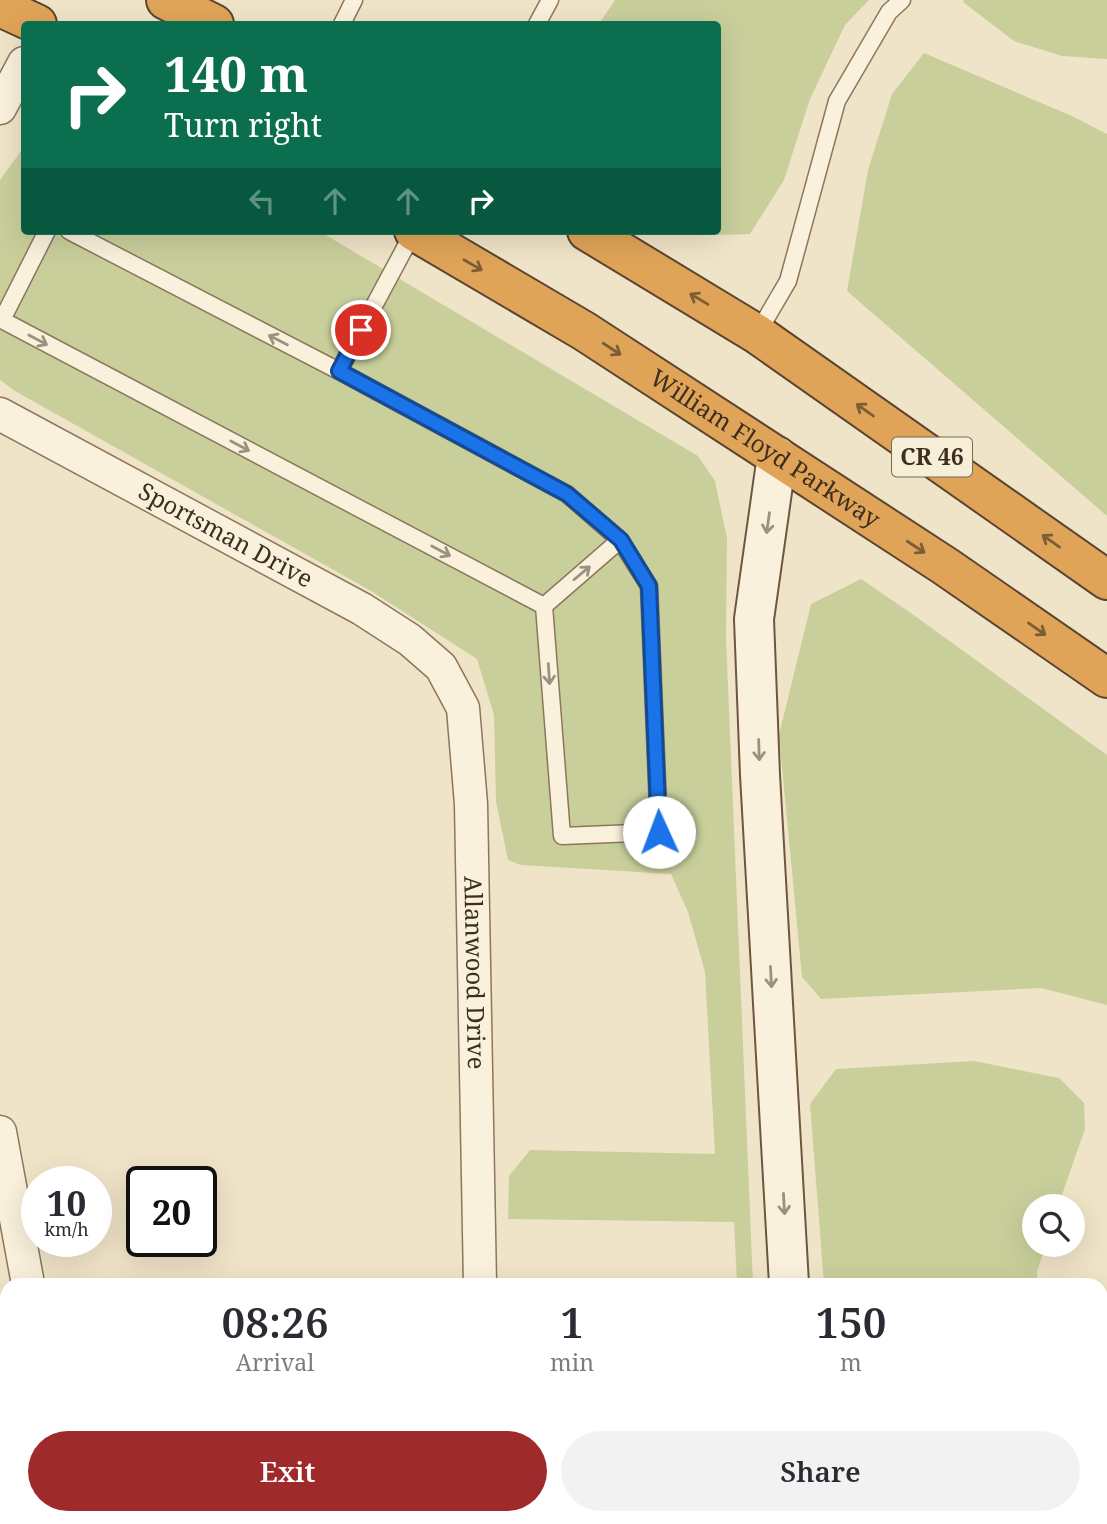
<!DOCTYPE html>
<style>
body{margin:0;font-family:"Noto Serif",serif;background:#f2f2f3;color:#2b2b33;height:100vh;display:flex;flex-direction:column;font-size:26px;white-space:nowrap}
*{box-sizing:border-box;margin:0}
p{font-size:23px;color:#7c7c81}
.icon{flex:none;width:38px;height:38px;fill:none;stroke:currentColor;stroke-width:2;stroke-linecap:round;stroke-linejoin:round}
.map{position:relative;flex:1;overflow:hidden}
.sheet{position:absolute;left:0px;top:1278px;width:1108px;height:247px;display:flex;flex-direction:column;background:#fff;border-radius:21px 21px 0 0;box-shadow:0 7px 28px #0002}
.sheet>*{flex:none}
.hud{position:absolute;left:21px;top:21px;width:700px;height:214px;border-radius:7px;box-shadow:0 7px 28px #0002;background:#0b6e4f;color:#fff;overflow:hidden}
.tools{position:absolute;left:1022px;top:1194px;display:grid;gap:14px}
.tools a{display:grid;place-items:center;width:63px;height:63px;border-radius:50%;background:#fff;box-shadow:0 7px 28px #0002;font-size:35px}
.speed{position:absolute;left:21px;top:1166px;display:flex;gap:14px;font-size:35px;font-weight:700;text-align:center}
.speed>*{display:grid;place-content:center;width:91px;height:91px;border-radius:50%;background:#fff;box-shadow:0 7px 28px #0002;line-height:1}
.speed small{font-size:18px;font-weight:400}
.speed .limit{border:4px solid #111;border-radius:10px;background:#fff;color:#111}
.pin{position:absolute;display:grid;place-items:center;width:60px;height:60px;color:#fff;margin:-30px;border:4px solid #fff;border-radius:50%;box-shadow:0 2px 7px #0007}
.me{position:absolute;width:77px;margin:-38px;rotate:358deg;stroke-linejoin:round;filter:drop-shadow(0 0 5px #0008)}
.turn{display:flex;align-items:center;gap:24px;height:147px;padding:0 28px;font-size:32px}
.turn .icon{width:91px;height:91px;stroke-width:2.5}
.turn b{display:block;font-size:49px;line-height:60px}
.lanes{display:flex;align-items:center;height:66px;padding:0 28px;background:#0003;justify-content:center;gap:35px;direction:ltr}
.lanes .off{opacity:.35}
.eta{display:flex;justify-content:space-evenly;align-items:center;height:119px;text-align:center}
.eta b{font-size:42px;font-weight:600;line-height:49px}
.button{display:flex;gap:14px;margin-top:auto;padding:14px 28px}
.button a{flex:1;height:80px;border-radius:42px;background:#9e2a2b;color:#fff;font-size:28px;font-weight:600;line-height:80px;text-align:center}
.button a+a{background:#f2f2f3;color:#2b2b33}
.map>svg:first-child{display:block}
</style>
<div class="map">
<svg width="1107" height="1524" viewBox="0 0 1107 1524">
<rect width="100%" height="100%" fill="#f0e4c8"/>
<path fill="#c9cf9b" d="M615 0H869L845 25 810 99 784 180 750 234 717 235 709 231H718V24H599Z
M964 0H1107V59L1062 56 1014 41 963 2Z
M924 53 1072 116 1107 134V516L847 291 868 170 892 94Z
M24 147V231H319L698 456 715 481 727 538 726 638 753 1284H737L734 1222 508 1219 509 1176 530 1150 715 1154 705 972 688 912 671 874 521 865 508 860 496 801 494 715 477 659 371 591 15 391 0 380V180Z
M861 579 908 611 1107 755V1005L1041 988 821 999 802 977 779 735 811 604Z
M974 1061 1059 1078 1084 1103 1085 1129 1058 1206H1034V1244H1046L1037 1272 1038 1284H824L810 1104 836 1069Z
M1107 1398V1454L1101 1457V1404Z
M699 1517H779V1524H699Z
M850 1517H1090L1086 1524H847Z"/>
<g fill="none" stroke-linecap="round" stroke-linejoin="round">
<defs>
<path id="lane" d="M342 24 354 0
M537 24 550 0
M47 231 2 320 544 606
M69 231 339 371 567 494 620 540 649 586 659 832 562 836 544 606
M757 334 788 281 837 101 889 12 902 0
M339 371 414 231
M544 606 620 540"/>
<g id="street">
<path d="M0 108 24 63"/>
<path id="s1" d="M0 414 362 609 410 640 441 667 463 708 471 804 480 1284"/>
<path d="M0 1132 28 1284"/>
<path d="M66 1517 67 1524"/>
<path d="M490 1517V1524"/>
</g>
<path id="secondary" d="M777 456 754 619 760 775 789 1284
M804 1517V1524"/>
<g id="highway">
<path d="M166 0 214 24"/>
<path d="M0 7 37 24"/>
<path id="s2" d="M414 231 584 331 945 566 1107 678"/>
<path d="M587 231 757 334 1107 580"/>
</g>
</defs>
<use href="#lane" stroke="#8d765c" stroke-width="19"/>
<use href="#street" stroke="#8d765c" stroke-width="35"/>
<use href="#secondary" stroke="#6f573f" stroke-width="42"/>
<use href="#highway" stroke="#5b4430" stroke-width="42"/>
<use href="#lane" stroke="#faf1dc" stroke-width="16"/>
<use href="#street" stroke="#faf1dc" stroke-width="32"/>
<use href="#secondary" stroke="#faf1dc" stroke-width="38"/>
<use href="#highway" stroke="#e0a458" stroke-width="38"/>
</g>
<defs><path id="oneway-shaft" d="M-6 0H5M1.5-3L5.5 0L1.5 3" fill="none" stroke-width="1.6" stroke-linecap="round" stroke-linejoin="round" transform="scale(1.75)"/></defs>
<g stroke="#7e5d36">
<use href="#oneway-shaft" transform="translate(473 265) rotate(30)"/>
<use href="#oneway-shaft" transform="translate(699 299) rotate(-149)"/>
<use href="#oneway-shaft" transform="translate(612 349) rotate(33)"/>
<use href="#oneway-shaft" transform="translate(865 410) rotate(-145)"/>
<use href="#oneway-shaft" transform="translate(1051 541) rotate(-145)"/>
<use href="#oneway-shaft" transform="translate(916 547) rotate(33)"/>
<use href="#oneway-shaft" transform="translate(1037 629) rotate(35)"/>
</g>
<g stroke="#9c907e">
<use href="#oneway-shaft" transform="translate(38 340) rotate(28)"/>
<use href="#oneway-shaft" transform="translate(278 340) rotate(-153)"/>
<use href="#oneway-shaft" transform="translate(240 446) rotate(28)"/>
<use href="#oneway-shaft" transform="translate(768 523) rotate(98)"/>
<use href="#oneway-shaft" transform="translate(441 551) rotate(28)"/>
<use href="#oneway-shaft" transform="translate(582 573) rotate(-40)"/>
<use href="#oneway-shaft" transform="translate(549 674) rotate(86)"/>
<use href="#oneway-shaft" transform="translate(759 750) rotate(88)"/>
<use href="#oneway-shaft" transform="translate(771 977) rotate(87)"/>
<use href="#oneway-shaft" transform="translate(784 1204) rotate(87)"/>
</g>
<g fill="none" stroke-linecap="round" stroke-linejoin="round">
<defs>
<path id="route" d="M361 330 339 371 567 494 621 540 649 586 659 832"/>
</defs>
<use href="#route" stroke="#114b97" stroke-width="18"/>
<use href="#route" stroke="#1a73e8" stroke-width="12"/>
</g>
<g text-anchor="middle" stroke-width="5" stroke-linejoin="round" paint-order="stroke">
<rect fill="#f7eed8" stroke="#756857" stroke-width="2" x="892" y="437.5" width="80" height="39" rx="5"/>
<g font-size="23" font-weight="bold" fill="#3d2e20">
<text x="932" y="465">CR 46</text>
</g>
<g font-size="24" fill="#3d2e20" stroke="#f7eed8">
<text dy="8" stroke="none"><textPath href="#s2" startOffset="413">William Floyd Parkway</textPath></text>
<text dy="8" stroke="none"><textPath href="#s1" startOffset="256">Sportsman Drive</textPath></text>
<text dy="8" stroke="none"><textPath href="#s1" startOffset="821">Allanwood Drive</textPath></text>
</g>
</g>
</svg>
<div class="tools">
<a><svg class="icon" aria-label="search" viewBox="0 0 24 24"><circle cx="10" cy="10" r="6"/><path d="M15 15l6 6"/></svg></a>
</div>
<div class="speed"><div>10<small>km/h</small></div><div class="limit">20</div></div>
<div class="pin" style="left:361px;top:330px;background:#d93025"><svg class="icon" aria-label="arrive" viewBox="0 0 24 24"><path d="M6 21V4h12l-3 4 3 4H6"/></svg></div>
<svg class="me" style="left:659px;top:832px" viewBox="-20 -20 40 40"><circle r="19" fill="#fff"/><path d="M0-13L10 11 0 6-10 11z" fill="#1a73e8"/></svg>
<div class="hud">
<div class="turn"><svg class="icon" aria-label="right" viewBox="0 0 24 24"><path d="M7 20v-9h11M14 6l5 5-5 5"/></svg><div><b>140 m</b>Turn right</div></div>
<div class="lanes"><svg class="icon off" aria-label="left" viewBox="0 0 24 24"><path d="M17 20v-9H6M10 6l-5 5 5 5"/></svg><svg class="icon off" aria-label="ahead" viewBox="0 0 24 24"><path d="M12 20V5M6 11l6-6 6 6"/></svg><svg class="icon off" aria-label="ahead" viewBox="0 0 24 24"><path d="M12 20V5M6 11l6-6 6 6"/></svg><svg class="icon" aria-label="right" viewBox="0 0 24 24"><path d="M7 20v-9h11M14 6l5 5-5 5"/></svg></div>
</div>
<section class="sheet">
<div class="eta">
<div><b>08:26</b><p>Arrival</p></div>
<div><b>1</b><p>min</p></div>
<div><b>150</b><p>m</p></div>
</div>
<div class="button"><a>Exit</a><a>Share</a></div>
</section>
</div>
